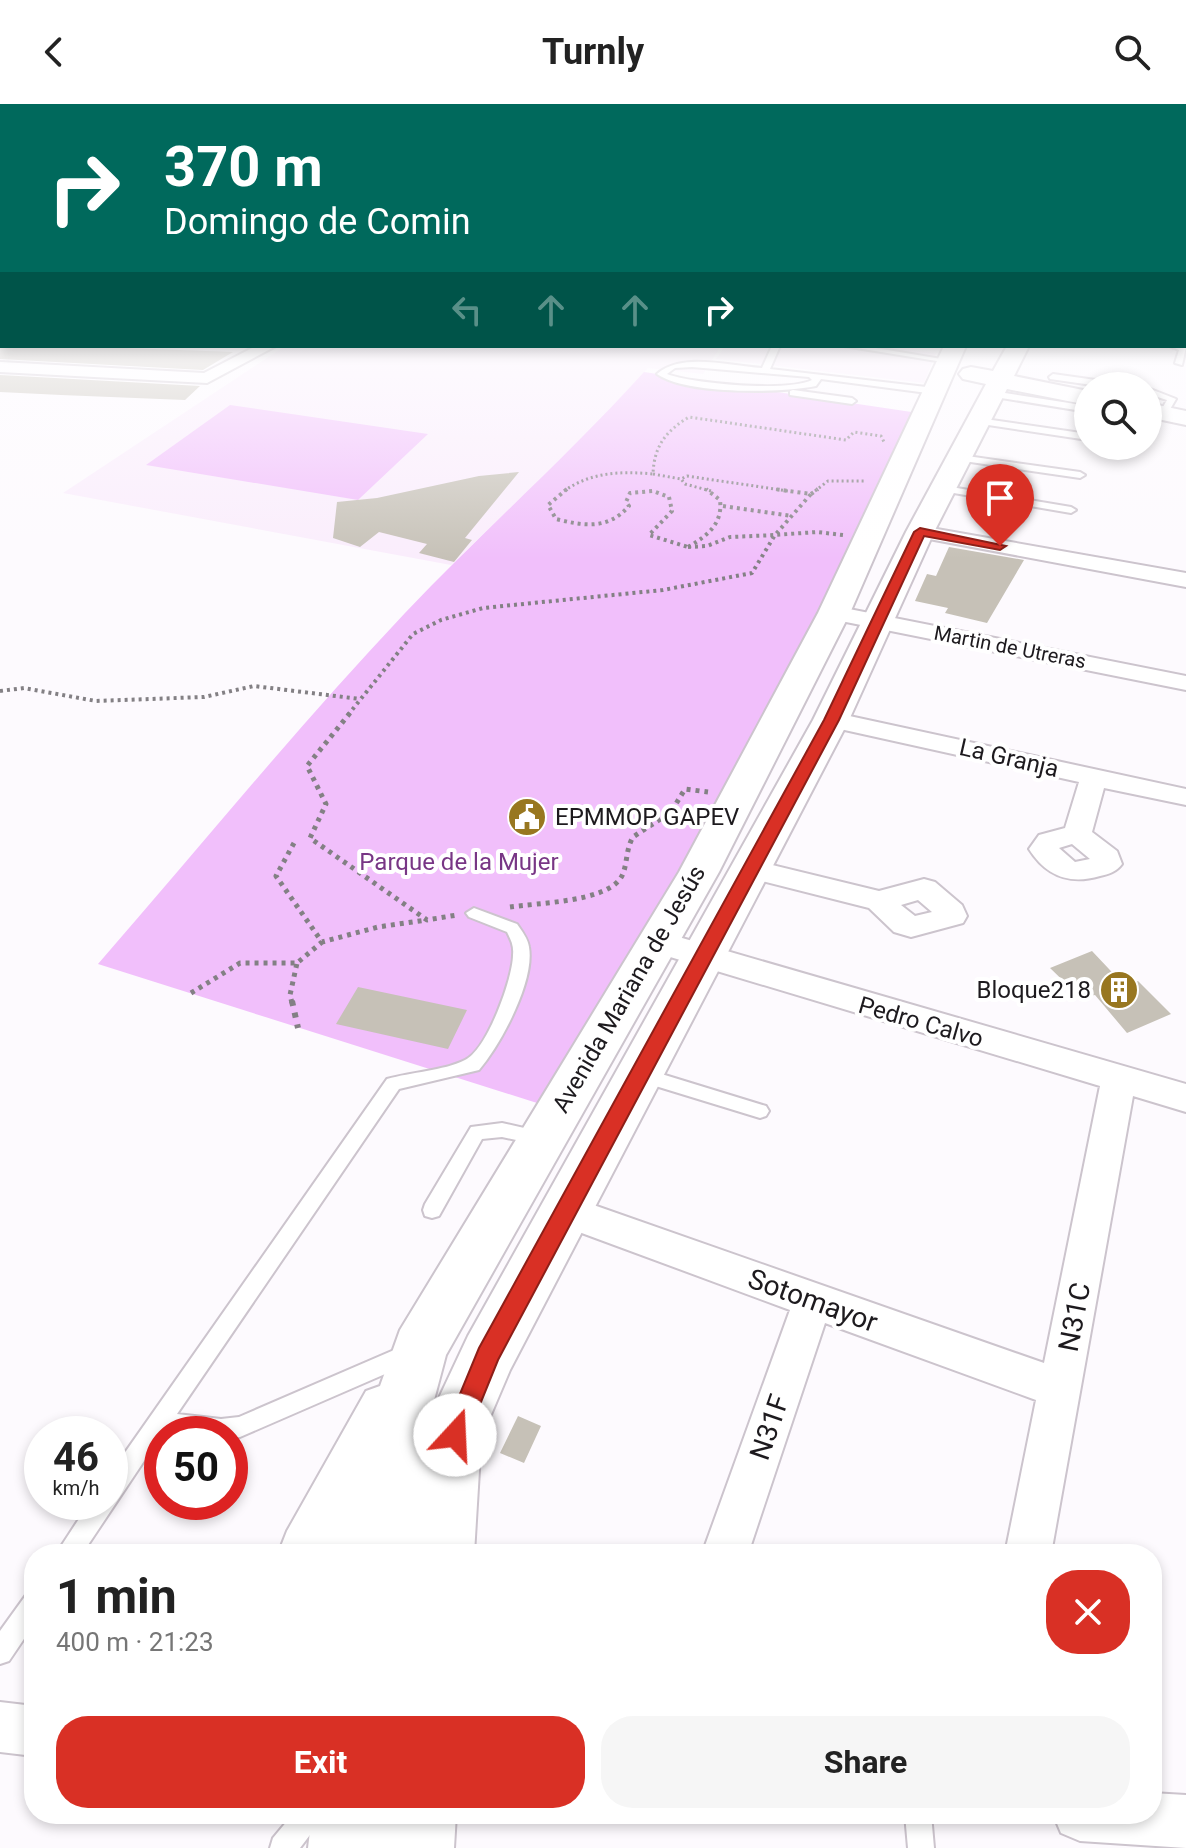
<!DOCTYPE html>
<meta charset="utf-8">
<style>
body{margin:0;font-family:Roboto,sans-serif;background:#f6f6f6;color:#222;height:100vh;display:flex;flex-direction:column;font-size:30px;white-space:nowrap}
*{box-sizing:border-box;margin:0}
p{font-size:26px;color:#767676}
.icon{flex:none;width:44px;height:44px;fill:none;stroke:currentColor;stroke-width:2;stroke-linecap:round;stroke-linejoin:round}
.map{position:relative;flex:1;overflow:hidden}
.side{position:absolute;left:24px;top:1440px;width:1138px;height:280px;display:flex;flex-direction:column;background:#fff;border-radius:32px;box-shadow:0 4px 12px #0003}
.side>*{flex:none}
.banner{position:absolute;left:0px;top:0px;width:1186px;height:244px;box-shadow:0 4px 12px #0003;background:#00695c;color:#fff;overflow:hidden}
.controls{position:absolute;left:1074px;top:268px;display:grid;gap:16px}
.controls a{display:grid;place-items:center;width:88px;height:88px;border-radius:50%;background:#fff;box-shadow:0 4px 12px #0003;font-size:40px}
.speed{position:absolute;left:24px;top:1312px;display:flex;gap:16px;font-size:40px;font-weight:700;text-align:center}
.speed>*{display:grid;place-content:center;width:104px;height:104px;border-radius:50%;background:#fff;box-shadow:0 4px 12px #0003;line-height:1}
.speed small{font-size:20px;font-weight:400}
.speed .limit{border:12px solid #d22;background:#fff;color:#111}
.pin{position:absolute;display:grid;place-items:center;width:68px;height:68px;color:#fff;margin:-82px -34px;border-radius:50% 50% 50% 0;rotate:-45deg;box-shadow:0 0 8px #0007}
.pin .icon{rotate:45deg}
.me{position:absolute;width:88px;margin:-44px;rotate:20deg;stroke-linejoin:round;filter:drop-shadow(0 0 6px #0008)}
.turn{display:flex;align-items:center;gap:28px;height:168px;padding:0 32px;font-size:36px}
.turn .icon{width:104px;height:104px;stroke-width:2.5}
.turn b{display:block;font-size:56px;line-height:68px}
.lanes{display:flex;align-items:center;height:76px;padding:0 32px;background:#0003;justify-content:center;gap:40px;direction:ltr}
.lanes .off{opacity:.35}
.round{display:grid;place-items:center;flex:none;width:84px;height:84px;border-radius:32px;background:#f6f6f6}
.overview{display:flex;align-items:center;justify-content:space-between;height:136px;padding:0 32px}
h1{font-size:48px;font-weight:700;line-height:60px}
.primary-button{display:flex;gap:16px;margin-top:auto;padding:16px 32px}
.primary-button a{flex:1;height:92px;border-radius:32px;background:#d93025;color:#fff;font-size:32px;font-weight:700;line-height:92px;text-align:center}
.primary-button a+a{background:#f6f6f6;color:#222}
header{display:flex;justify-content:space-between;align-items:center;height:104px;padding:0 32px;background:#fff;font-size:36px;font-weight:700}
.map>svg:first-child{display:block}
</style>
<header><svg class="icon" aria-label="back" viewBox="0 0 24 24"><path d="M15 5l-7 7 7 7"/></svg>Turnly<svg class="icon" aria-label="search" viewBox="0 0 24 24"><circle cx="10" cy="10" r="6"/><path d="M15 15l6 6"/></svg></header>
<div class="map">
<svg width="1186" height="1744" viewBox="0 0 1186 1744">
<rect width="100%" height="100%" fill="#fdfafe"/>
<path fill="#faedfc" d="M285 242H721L703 270 648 264 596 321 451 461 63 389Z
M725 242H876L936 249 924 279 716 255Z"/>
<path fill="#f1bffb" d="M644 268 925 310 559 1006 98 860C200 743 298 622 405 509 483 427 568 352 644 268Z
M230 301 428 330 358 396 146 361Z"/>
<path fill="#c6c1b7" d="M0 242H72L233 248 203 266 0 255Z
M0 271 200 282 185 296 61 291 0 288Z
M519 368 465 434 472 436 454 458 419 449 427 440 379 428 360 443 333 434 337 398 377 394 479 372Z
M949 443 1024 456 987 519 945 509 948 504 915 497 927 470 936 472Z
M1092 847 1125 882 1138 877 1171 910 1127 929 1095 891 1081 894 1050 864Z
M358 883 467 906 448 945 336 920Z
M518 1312 541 1322 524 1359 500 1349Z"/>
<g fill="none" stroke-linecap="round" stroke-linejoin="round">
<defs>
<path id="lane" d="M1184 212H1186V216H1184Z
M1184 227H1186V231H1184Z
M772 242H780L770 265 935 284 939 287 935 290 821 275 816 282C780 289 687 291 657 270 682 248 730 262 762 264ZM692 263 809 273 812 276C788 288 693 280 667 270L675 264Z
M844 242H864L953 257 949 259Z
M1169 242 1186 243 1182 261 1175 259 1179 246Z
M1053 270 1117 279 1121 282H1099L1050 275 1049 273Z
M1148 284 1176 295 1166 312 1159 310 1167 296 1148 290Z
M793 286 852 294 856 297 852 300 790 291V287Z
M992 287 1088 302V308L989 292V288Z
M978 314 1088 330V336L975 319V315Z
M960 351 1080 368 1085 371 1080 374 957 356V352Z
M945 382 1071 403 1076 406 1071 409 942 387V383Z
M474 804 517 820C522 827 528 835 529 843 535 877 501 940 479 966L399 985 177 1310 221 1315 239 1313 408 1240 415 1243 418 1250 415 1257 240 1333 230 1334V1330H162L82 1450H56L90 1398H110V1370L387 975C411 968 443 967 465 956 487 946 513 874 513 851 514 842 511 836 507 828L469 813 466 809Z
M642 964 766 1002 769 1007 766 1012 760 1014 636 976 633 971 636 966Z
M502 1019 546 1029 549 1034 546 1039 540 1041 502 1033 482 1035 439 1112 432 1114 425 1112 423 1106 425 1100 471 1023Z
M34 1487V1520L9 1557 0 1560V1527L26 1491Z
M293 1710H323L319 1719 300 1744H270L273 1734Z
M905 1710H931L934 1744H908Z"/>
<path id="street" d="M0 211H2V217H0Z
M256 242H276L207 279 0 268V258L204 269Z
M920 422 1186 469V483L913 432 910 428Z
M834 502 1186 572V586L826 514 823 509 826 504Z
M831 608 1186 685V701L1104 684 1092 728 1117 747 1122 760C1116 768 1109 770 1100 772 1069 781 1046 772 1029 745L1039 731 1065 724 1079 678 822 621 818 616 822 611ZM1072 740 1090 755 1075 758 1059 744Z
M752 756 879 787 924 775 935 778 962 801 967 812 963 819 911 833 894 828 869 804 742 772 737 765 742 758ZM918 796 932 808 915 812 901 801Z
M658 827 1186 980V1008L1133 992 1051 1450H1005L1036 1296 825 1219 748 1450H702L790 1206 552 1118 546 1107 552 1096 565 1091 1044 1259 1100 982 647 846 642 838 647 830Z
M0 1598 34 1602V1652L0 1648Z
M1152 1689 1186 1691V1744L1080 1737 1061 1729 1053 1710H1152Z"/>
<path id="secondary" d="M944 242H966L850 509 719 768 446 1251 422 1341 430 1313 468 1232 813 616 906 428 986 280 963 275 959 270 963 265 971 263 993 267 1007 242H1029L1014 272 1088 287V301L1007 285 934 428 849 616 510 1266 490 1313 480 1350 474 1450H347L348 1443 344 1450H278L287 1427 366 1287 380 1282 400 1226 679 768 818 509Z
M1148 299 1186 307V321L1148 313Z
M312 1710H456L454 1744H308Z"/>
</defs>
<use href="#lane" stroke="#ccc4cd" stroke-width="4"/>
<use href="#street" stroke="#ccc4cd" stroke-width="4"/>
<use href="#secondary" stroke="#ccc4cd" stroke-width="4"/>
<path stroke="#838084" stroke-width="3" stroke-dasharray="2 3" stroke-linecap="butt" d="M653 370 681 375
M564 387C591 368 621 367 653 370 654 342 666 327 689 313L846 336 854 328 881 332 885 340
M711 387 685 380 681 375 687 372 788 387
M815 387 828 377H866"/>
<path stroke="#838084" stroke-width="4" stroke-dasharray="3 4" stroke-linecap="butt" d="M567 385 548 401 556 415C584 422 608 426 629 402L626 398 630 389 653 387 669 393 672 407 649 431 688 443
M811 390 818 385
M723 402 792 412
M688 443C707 432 723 420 720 396L706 385
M688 443 707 442 730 433 775 431 811 390 774 385
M0 587 24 584 96 597 204 593 254 582 360 595
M348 611 413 530 441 516 483 504 663 486 752 469 775 431 817 428 843 431"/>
<path stroke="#838084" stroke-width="5" stroke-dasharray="4 5" stroke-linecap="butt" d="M350 609 307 662 326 700 310 734 427 816 457 811
M294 739 276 772 322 838 378 823 426 816
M510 803C537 799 603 798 620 775 628 764 625 746 633 733L671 708 685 685 708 688
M191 889 240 859H297L322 838
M292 899 290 891 297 859"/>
<path stroke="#838084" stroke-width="6" stroke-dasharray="5 7" stroke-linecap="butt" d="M292 897 298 924"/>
<use href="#lane" fill="#fff" fill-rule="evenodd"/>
<use href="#street" fill="#fff" fill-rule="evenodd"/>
<use href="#secondary" fill="#fff" fill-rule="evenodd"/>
</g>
<linearGradient id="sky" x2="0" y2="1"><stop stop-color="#96a1da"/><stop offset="0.46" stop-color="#fefdff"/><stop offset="1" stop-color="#fefdff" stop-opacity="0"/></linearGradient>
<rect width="1186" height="455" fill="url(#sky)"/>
<path fill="#d93025" stroke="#8d1f18" stroke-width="2" d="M920 424 1006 442 1000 446 924 432 839 616 498 1256 464 1340 455 1343 446 1340 443 1331 479 1244 824 616 914 428Z"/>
<defs>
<symbol id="civic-disc" viewBox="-11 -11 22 22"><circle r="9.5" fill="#987720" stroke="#fff"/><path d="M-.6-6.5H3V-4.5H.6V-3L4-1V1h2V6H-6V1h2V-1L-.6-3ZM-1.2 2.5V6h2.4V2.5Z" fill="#fff"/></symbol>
<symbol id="building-disc" viewBox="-11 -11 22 22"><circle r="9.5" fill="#987720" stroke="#fff"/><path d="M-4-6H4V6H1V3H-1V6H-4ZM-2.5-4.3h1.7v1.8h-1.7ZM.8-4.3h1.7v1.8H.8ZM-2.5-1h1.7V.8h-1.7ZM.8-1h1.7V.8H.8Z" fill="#fff"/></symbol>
</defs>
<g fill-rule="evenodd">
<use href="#civic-disc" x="505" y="691" width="44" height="44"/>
<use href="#building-disc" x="1097" y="864" width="44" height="44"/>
</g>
<g text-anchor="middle" stroke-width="8" stroke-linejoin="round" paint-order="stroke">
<g font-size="20" fill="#1d1a1e" stroke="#fff">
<text transform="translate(1010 543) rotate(11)" y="7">Martin de Utreras</text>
</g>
<g font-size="24" fill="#1d1a1e" stroke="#fff">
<text transform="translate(1009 654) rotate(13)" y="8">La Granja</text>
<text transform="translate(629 885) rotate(-60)" y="8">Avenida Mariana de Jesús</text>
<text transform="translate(921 918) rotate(16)" y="8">Pedro Calvo</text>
</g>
<g font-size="24" fill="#1d1a1e" stroke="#fff" text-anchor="start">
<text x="555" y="721">EPMMOP GAPEV</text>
<text x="1091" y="894" text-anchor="end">Bloque218</text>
</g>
<g font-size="24" fill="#783685" stroke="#fff">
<text x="459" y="766">Parque de la Mujer</text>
</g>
<g font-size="28" fill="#1d1a1e" stroke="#fff">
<text transform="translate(813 1196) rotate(20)" y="10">Sotomayor</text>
<text transform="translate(1074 1213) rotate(-79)" y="10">N31C</text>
<text transform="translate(769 1323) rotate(-71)" y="10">N31F</text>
</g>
</g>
</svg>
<div class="controls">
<a><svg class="icon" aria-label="search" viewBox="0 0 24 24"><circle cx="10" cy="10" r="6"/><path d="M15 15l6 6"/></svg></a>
</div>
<div class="speed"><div>46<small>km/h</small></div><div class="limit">50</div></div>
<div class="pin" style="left:1000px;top:442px;background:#d93025"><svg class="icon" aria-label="arrive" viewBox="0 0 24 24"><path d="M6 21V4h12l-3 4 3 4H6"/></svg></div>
<svg class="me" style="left:455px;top:1331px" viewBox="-20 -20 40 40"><circle r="19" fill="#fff"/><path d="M0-13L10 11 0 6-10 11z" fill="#d93025"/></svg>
<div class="banner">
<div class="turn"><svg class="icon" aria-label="right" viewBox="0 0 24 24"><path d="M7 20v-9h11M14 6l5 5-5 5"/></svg><div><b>370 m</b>Domingo de Comin</div></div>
<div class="lanes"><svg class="icon off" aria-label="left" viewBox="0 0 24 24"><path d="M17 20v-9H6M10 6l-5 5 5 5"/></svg><svg class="icon off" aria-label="ahead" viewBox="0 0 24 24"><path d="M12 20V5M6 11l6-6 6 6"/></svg><svg class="icon off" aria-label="ahead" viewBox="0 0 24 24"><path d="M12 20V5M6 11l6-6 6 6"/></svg><svg class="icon" aria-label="right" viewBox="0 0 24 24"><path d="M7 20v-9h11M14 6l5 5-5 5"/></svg></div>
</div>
<section class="side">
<div class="overview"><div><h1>1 min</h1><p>400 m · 21:23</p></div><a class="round" style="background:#d93025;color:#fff"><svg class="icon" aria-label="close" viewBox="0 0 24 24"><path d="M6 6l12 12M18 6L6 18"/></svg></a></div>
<div class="primary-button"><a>Exit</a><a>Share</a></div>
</section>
</div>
